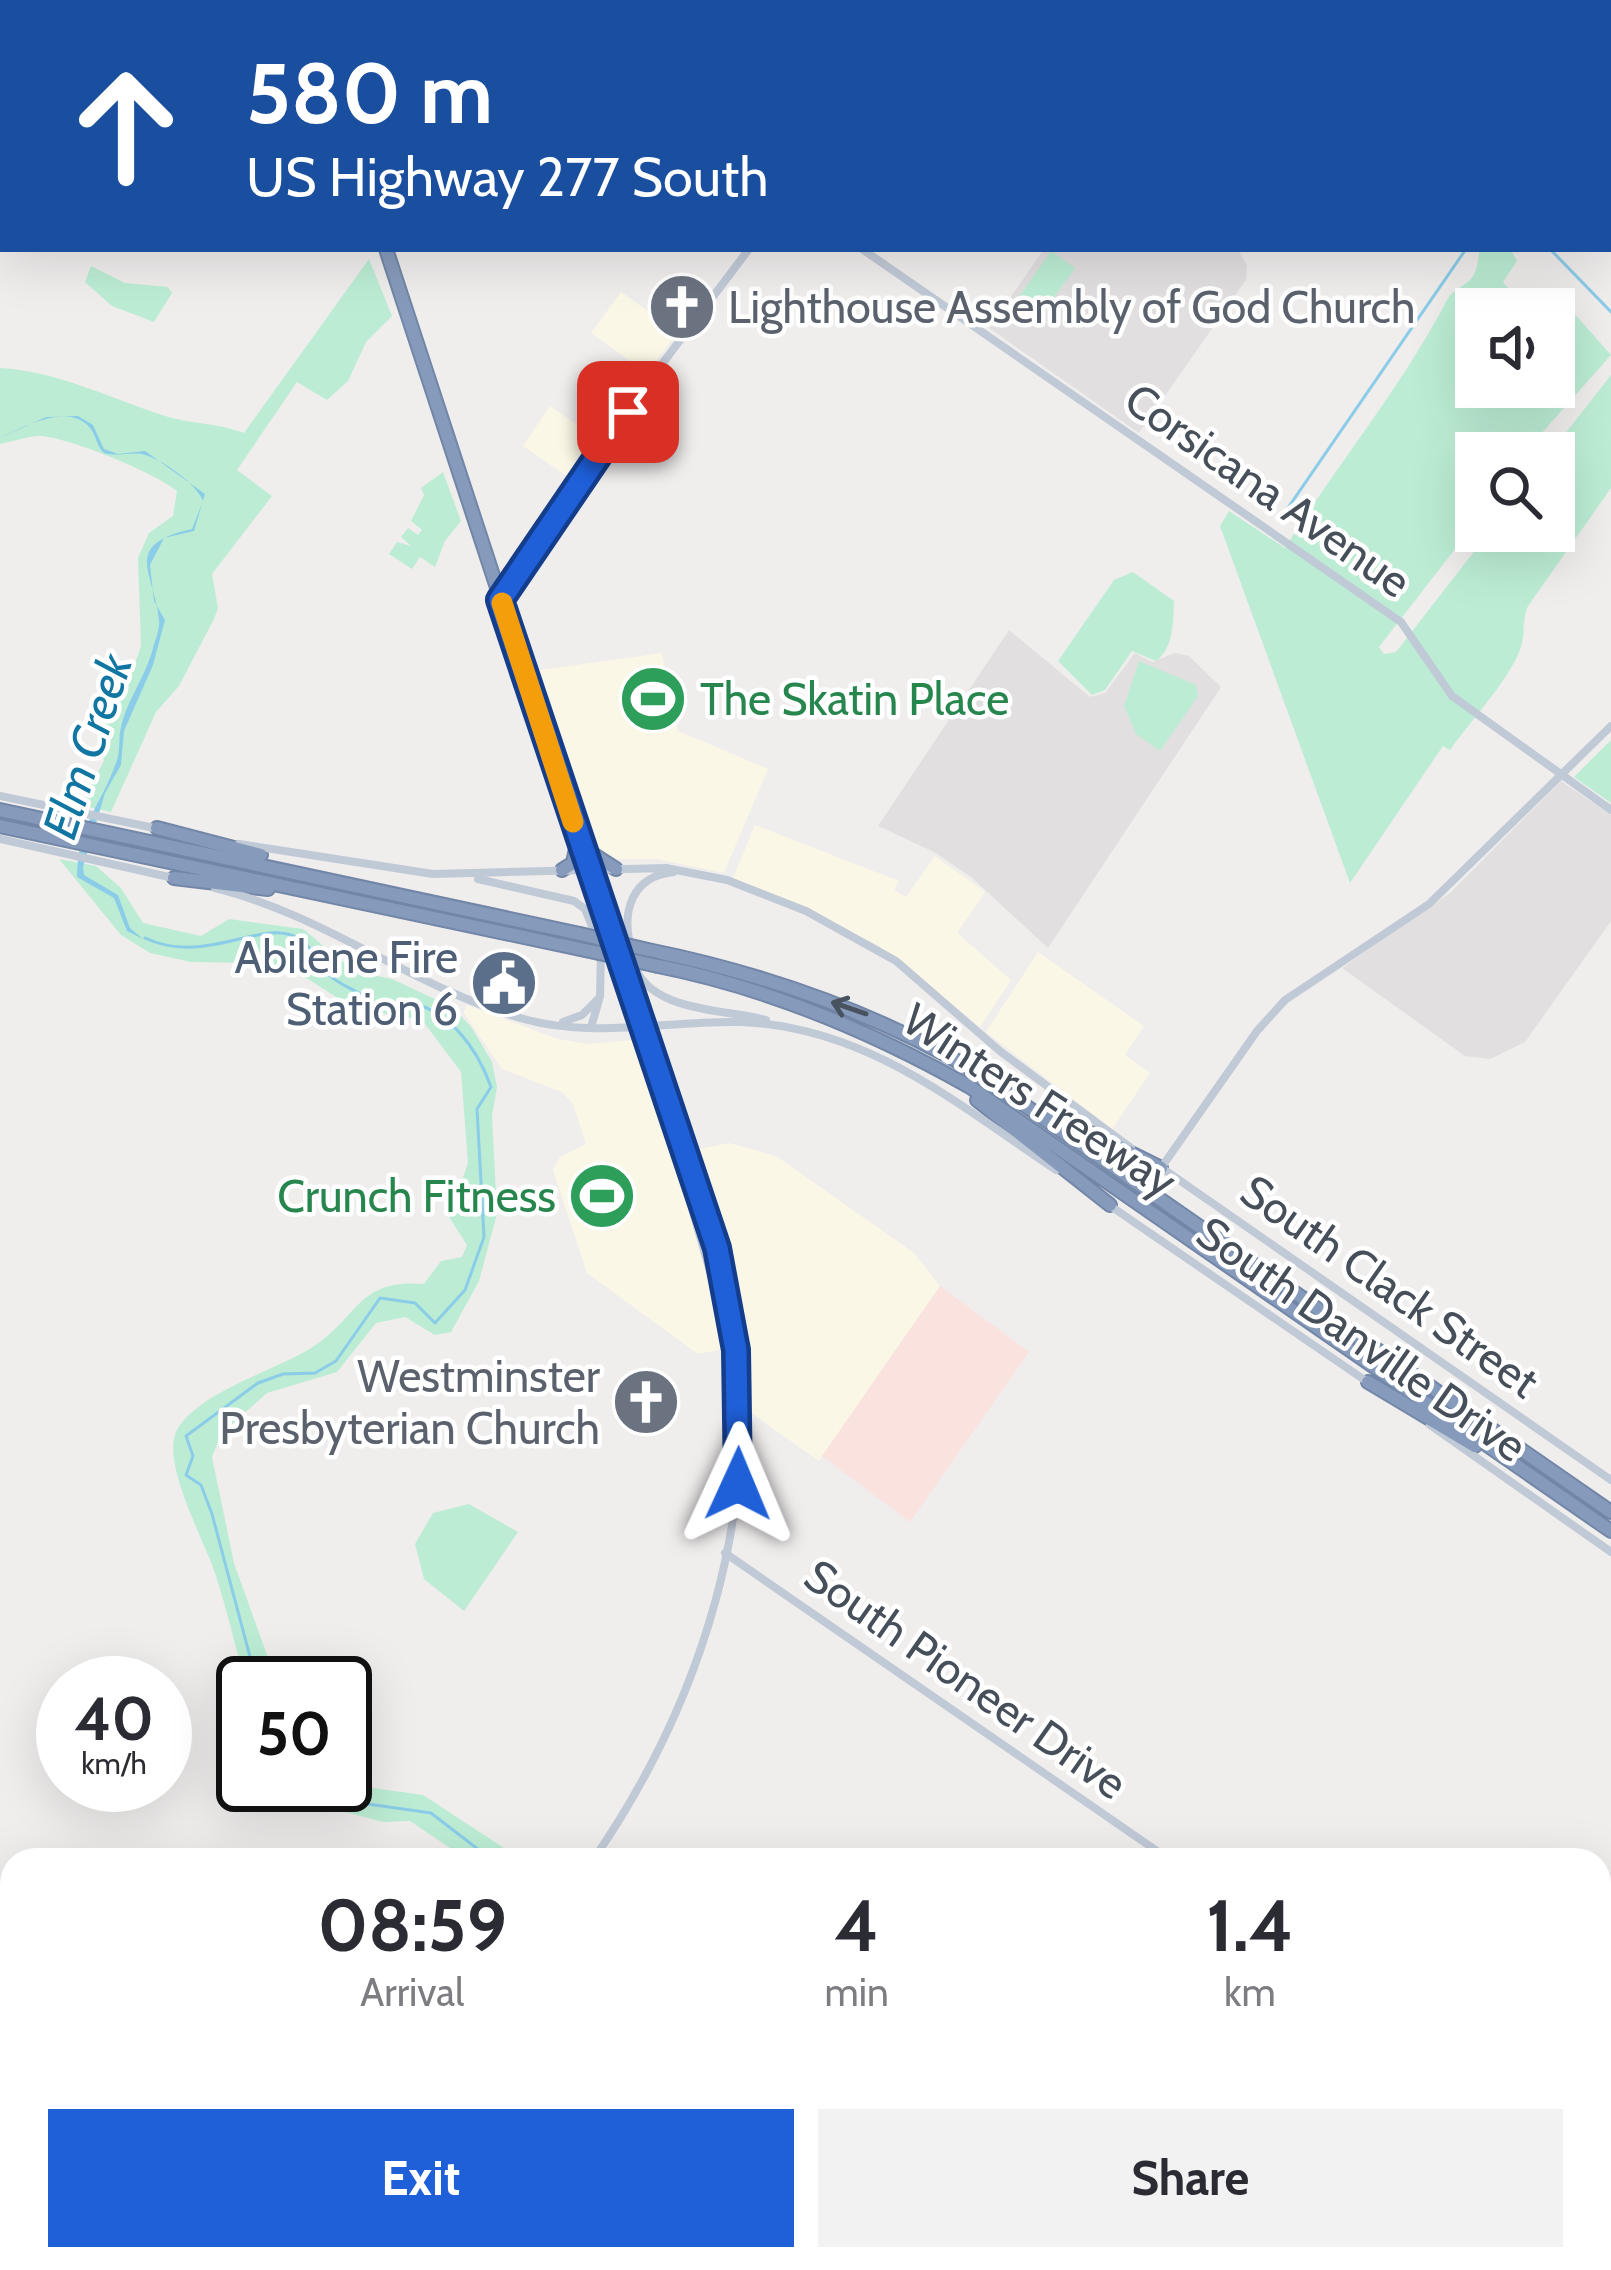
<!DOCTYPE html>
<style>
body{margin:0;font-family:Cabin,sans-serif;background:#f2f2f3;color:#2b2b33;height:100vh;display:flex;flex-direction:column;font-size:45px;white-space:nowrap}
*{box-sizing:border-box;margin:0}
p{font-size:39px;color:#7c7c81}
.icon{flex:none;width:66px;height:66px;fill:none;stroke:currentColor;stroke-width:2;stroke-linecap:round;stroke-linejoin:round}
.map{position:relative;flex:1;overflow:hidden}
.details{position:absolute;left:0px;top:1848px;width:1611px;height:423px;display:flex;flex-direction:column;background:#fff;border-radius:36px 36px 0 0;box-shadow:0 12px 48px #0002}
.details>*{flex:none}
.guide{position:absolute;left:0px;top:0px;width:1611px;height:252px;box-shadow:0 12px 48px #0002;background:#1a4fa0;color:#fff;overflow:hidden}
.fabs{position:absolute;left:1455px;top:288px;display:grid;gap:24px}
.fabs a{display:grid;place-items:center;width:120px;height:120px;border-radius:0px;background:#fff;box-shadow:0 12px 48px #0002;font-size:60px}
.speed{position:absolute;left:36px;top:1656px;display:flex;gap:24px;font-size:60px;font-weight:700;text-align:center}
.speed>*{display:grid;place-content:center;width:156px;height:156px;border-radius:50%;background:#fff;box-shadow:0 12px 48px #0002;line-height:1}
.speed small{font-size:30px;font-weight:400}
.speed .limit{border:6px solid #111;border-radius:18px;background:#fff;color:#111}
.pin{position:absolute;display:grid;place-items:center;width:102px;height:102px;color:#fff;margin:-51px;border-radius:24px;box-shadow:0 6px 18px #0006}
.me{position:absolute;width:132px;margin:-66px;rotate:1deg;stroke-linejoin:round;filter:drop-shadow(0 0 9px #0008)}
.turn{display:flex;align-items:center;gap:42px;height:252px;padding:0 48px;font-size:54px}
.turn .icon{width:156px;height:156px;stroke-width:2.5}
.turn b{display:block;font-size:84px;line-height:102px}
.eta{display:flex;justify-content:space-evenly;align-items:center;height:204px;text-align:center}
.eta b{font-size:72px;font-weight:800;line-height:84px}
.button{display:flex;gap:24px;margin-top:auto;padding:24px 48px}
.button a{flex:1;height:138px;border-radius:0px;background:#1f5fd8;color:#fff;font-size:48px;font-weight:800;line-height:138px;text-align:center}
.button a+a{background:#f2f2f3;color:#2b2b33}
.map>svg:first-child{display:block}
</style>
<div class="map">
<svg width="1611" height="2270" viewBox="0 0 1611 2270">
<rect width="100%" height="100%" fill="#f0eded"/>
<path fill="#fbf7e6" d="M621 292 678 332 647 373 591 333Z
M550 406 599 440 571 479 523 446Z
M662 653 678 731 768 769 724 873 657 859H606L593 849 533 671Z
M755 825 899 881 894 890 906 897 935 856 985 892 957 933 1011 980 980 1027 878 945 733 878Z
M1038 952 1144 1026 1125 1055 1150 1073 1112 1129 986 1032Z
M466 1005 558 1039 588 1044 632 1040 638 1046 705 1251 723 1349 698 1354 587 1273 553 1170 560 1157 586 1144 573 1104 562 1092 502 1069 464 1013Z
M729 1143 776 1156 914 1253 940 1286 819 1461 744 1408 723 1253 689 1151Z"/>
<path fill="#e1dfdf" d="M1044 249H1237L1247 265 1246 280 1139 433 989 328Z
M1009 630 1090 697 1105 693 1135 653 1152 662 1175 653 1189 656 1221 687 1048 948 971 877 936 853 878 826Z
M1561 781 1611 815V921L1525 1042 1490 1059 1465 1056 1342 968 1450 893Z
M1392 2259H1563L1569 2263 1564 2270H1384Z"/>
<path fill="#fae3de" d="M940 1286 1029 1352 910 1522 822 1456Z"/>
<path fill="#bcedd4" d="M1480 249 1511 250 1517 261 1503 282 1526 309H1476V387H1554V312L1565 303 1611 355 1524 453H1476V522L1379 647 1384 654 1396 652 1490 531H1554L1550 453 1611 375V488L1528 606C1522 620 1525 630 1522 643 1516 672 1468 724 1450 750L1443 746 1350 883 1220 526 1229 511 1285 548C1338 463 1401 388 1447 300 1452 289 1467 286 1473 276 1479 267 1477 258 1480 249Z
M1051 251 1075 268 1041 316 1017 300Z
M369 259 392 316 366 342 348 381 327 400 297 382 237 470 272 496 212 574 218 608 214 619 179 686 156 712 111 812 80 805 104 761 102 726 126 690 141 646 138 558 149 533 173 516 177 491C158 474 62 434 37 436 25 437 12 442 0 444V368C56 371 108 397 162 415 188 424 214 422 244 433Z
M91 266 125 283 168 287 172 293 154 322 112 306 85 282Z
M443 472 461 521 445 541 435 567 420 557 412 569 389 554 397 542 411 546 401 537 408 528 418 535 422 530 411 521 424 495 421 488Z
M1133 572 1174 601C1173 622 1174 648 1156 661L1132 651 1105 690 1092 695 1058 661 1114 580Z
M1139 661 1196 685 1198 696 1160 751 1136 734 1124 706Z
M1611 740V803L1574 777Z
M59 859 96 866 121 888 143 923 201 936 229 919 303 929 354 971 392 979 454 1008 472 1028 492 1062 497 1087 492 1116 497 1214 479 1281 451 1332 435 1335 405 1317 376 1323 337 1372 267 1393 221 1434 212 1457 234 1563 277 1683H245C236 1647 227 1611 216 1576 206 1543 158 1459 178 1428 202 1391 274 1371 311 1348 359 1318 357 1278 424 1284L441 1261 462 1257 467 1245 449 1217 468 1163 461 1072 422 1020 353 1008 308 979 263 963 191 962 150 953 121 935Z
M469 1504 518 1532 464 1611 424 1579 415 1544 433 1513Z
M345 1784 423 1795 522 1860H468L410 1821 383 1822 308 1802 296 1785Z"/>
<path fill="#8bcce8" d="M78 416 93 425 104 449 118 454 145 451 205 494 194 531 164 538 150 565 154 601 165 620 153 665 124 731 121 765 105 793 83 867 84 875 118 895 130 928 143 939 127 931 114 898 77 877C78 823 100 808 116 763 121 751 118 739 121 727 127 700 146 676 153 648 155 641 160 629 159 621 156 575 119 545 192 529L203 501C196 483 162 459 142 454 129 452 118 457 104 453 96 445 97 437 90 428 69 402 23 427 0 438L46 417Z"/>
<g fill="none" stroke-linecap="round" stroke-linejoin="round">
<path stroke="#8bcce8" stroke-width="3" d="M1549 3 1551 0
M1550 249 1611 312
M1281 518 1466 249
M145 938C206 967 264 916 299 939 314 948 318 963 329 975 343 988 361 990 375 1006 385 1007 393 1002 404 1002 448 1006 478 1050 491 1087L477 1109 484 1237 465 1290 435 1323 415 1303 380 1298 336 1361 315 1373 283 1374 258 1383 186 1436 193 1456 186 1475 201 1485 212 1514 257 1683
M310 1785 326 1798 431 1813 492 1860
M0 2227 12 2235
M47 2259 62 2270
M740 2259 751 2270"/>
<defs>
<path id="highway" d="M305 0 306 3
M386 249 640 1024
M0 810 580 934
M0 826 585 950
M157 828 261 855
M582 847 616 869
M562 870 573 863 577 844
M174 878 268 889
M648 950C766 974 875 1012 978 1073L1611 1512
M658 966C769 988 871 1031 970 1087L1611 1531
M977 1100 1110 1205
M1044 1110 1161 1168
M1368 1382 1475 1446"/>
</defs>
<use href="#highway" stroke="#7286a7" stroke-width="16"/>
<path stroke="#c0c9d6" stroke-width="8" d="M923 3 925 0
M862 249 1401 622 1452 696 1611 810
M501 598 650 380 749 249
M0 796 159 829
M0 839 178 879
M239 844 433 874 666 868 727 880 806 911 896 961 1001 1052 1131 1148
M478 879 574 901 585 909 596 936
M215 888C325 915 415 989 524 1019 593 1039 670 1020 741 1022 867 1027 956 1103 1056 1170
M631 948C621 911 632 876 674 872
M634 963C647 1012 725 1009 766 1020
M563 1022 582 1015 600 997 601 951
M640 1026 721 1310 729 1380V1514
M591 1027 599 1000
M1159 1166 1611 1480
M1161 1168 1257 1031 1285 1000 1429 904 1611 726
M1109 1205 1369 1383
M1430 1425 1611 1552
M725 1553 1170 1860
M593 1860C701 1704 766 1505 731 1315 713 1219 678 1127 648 1034L641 1025
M0 1908 12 1932
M1599 2165 1611 2174
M1599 2231 1611 2213
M852 2259 861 2270
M312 2270 320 2259
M1572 2270 1579 2259"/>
<use href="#highway" stroke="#869bbb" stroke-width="12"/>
<defs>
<path id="highway-bridge" d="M580 934 648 950
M585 950 658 966"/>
</defs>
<use href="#highway-bridge" stroke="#7286a7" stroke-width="16" stroke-linecap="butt"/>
<use href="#highway-bridge" stroke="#869bbb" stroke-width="12"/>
</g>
<defs><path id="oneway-shaft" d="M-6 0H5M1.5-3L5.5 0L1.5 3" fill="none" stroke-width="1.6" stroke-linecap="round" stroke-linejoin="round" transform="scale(3)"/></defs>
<use stroke="#49535f" href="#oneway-shaft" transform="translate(849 1008) rotate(-161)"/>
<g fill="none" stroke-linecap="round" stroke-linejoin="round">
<defs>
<path id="route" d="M628 412 500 600 717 1248 736 1350 738 1484"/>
</defs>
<use href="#route" stroke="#143e8c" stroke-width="30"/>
<use href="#route" stroke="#1f5fd8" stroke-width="21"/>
<path stroke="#f59e0b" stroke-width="21" d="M502 603 573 822"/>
</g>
<defs>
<symbol id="church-disc" viewBox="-11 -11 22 22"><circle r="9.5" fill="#6b7280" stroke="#fff"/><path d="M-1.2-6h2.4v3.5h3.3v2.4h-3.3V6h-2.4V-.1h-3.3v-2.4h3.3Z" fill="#fff"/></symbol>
<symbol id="stadium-disc" viewBox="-11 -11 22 22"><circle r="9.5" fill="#2e9e5b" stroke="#fff"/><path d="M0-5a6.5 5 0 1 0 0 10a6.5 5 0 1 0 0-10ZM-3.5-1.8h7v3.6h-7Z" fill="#fff"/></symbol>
<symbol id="civic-disc" viewBox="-11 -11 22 22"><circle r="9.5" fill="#5c6f8a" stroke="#fff"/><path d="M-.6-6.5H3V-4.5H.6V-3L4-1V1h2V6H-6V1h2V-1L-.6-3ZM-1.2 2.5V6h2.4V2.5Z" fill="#fff"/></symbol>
</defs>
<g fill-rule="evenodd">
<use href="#church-disc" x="644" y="269" width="76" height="76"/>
<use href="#stadium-disc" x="615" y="661" width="76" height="76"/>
<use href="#civic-disc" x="466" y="945" width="76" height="76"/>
<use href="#stadium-disc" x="564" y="1158" width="76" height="76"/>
<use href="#church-disc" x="608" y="1364" width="76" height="76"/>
</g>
<g text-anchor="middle" stroke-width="9" stroke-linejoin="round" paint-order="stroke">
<g font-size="45" fill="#5b616d" stroke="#fff" text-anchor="start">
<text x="728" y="323">Lighthouse Assembly of God Church</text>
<text x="600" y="1392" text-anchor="end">Westminster<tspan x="600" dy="52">Presbyterian Church</tspan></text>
</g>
<g font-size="45" fill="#464f5a" stroke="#fff">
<text transform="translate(1268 490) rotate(35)" y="16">Corsicana Avenue</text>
<text transform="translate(1040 1100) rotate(33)" y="16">Winters Freeway</text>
<text transform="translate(1390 1286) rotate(35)" y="16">South Clack Street</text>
<text transform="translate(1362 1339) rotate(35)" y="16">South Danville Drive</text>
<text transform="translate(966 1679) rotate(35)" y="16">South Pioneer Drive</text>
</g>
<g font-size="45" fill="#27864d" stroke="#fff" text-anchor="start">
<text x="700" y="715">The Skatin Place</text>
<text x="556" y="1212" text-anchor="end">Crunch Fitness</text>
</g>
<g font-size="45" fill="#4e5e75" stroke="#fff" text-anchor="end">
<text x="458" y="973">Abilene Fire<tspan x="458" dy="52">Station 6</tspan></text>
</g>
<g font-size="48" font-style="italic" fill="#1176a2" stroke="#fff">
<text transform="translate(87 746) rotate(-72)" y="17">Elm Creek</text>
</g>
</g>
</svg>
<div class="fabs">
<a><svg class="icon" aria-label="sound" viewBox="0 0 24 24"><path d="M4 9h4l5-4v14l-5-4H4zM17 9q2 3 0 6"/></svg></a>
<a><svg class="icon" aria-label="search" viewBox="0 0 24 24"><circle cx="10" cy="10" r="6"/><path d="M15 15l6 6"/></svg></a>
</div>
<div class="speed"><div>40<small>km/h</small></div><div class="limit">50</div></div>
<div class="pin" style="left:628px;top:412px;background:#d93025"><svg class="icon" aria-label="arrive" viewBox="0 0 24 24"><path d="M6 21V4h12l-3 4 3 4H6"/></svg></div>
<svg class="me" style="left:738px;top:1484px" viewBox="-20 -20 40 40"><path d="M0-17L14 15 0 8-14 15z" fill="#1f5fd8" stroke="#fff" stroke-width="4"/></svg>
<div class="guide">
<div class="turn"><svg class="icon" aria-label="ahead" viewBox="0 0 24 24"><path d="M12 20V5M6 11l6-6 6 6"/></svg><div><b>580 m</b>US Highway 277 South</div></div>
</div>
<section class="details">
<div class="eta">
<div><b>08:59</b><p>Arrival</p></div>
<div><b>4</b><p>min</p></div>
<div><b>1.4</b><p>km</p></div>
</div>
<div class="button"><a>Exit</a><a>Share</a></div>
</section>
</div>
